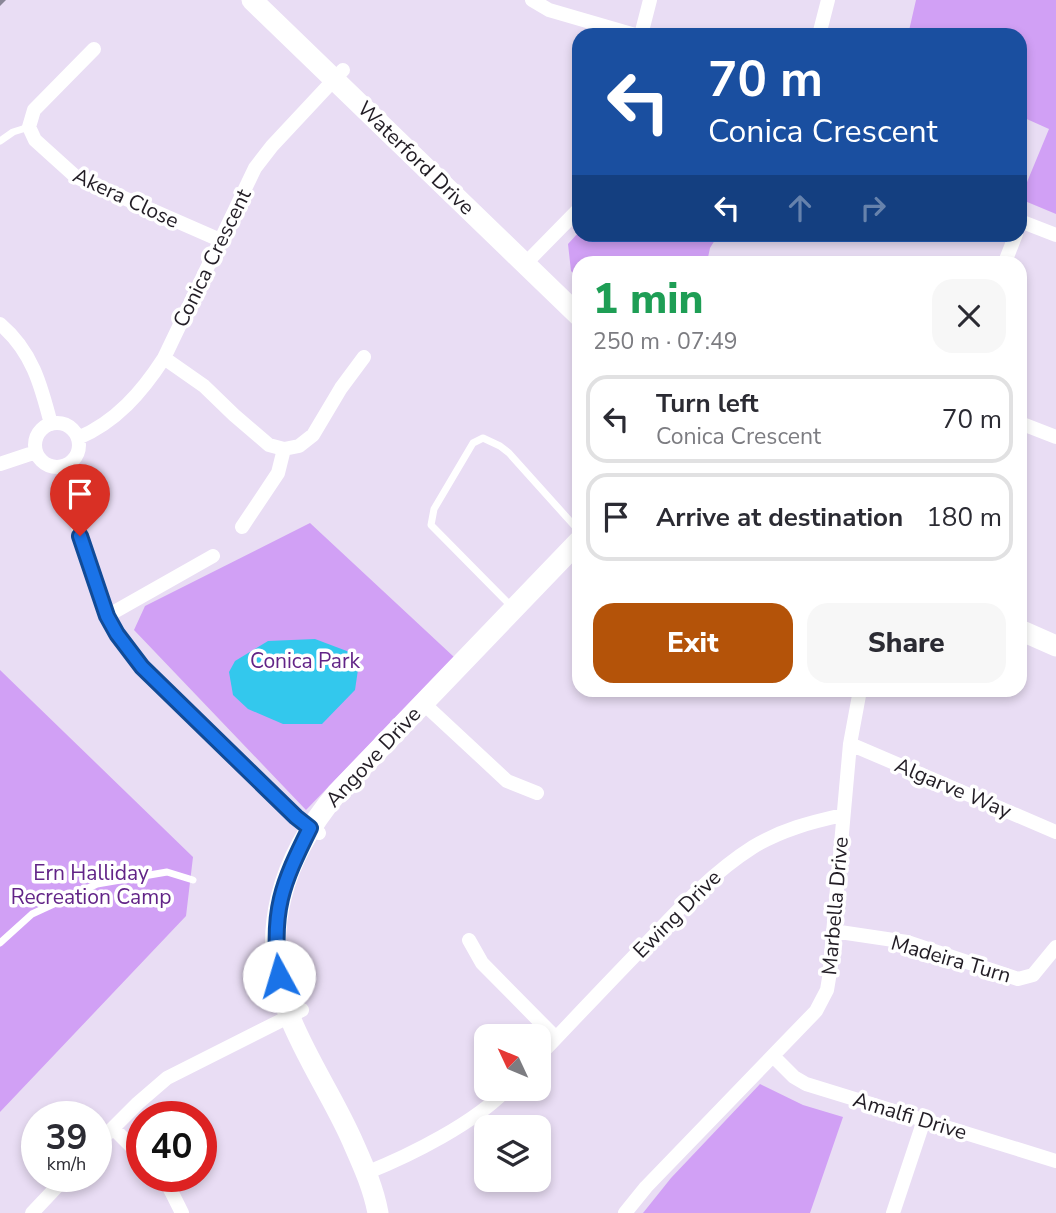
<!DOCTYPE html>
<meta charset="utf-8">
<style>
body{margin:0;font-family:"Nunito Sans",sans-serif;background:#f7f7f7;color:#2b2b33;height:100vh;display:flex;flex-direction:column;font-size:26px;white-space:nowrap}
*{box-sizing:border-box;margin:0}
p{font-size:23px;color:#7c7c81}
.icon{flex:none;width:38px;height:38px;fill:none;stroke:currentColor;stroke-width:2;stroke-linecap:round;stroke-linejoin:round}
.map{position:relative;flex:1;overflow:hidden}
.sheet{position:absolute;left:572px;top:256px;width:455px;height:441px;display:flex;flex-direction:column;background:#fff;border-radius:21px;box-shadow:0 4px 10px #0003}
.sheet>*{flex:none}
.hud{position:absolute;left:572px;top:28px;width:455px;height:214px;border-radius:21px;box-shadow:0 4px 10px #0003;background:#1a4fa0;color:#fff;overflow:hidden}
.needle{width:46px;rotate:314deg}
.buttons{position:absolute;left:474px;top:1024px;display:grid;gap:14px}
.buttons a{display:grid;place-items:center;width:77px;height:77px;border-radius:14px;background:#fff;box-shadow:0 4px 10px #0003;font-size:35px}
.speed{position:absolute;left:21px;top:1101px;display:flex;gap:14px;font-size:35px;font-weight:700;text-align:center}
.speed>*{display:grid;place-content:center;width:91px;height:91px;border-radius:50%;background:#fff;box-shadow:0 4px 10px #0003;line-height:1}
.speed small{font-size:18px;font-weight:400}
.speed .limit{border:10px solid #d22;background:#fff;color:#111}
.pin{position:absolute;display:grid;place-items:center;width:60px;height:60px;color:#fff;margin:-72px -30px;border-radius:50% 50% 50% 0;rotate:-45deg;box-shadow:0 0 7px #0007}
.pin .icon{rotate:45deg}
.me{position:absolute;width:77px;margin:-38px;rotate:354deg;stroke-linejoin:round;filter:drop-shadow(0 0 5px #0008)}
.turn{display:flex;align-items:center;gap:24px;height:147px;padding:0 21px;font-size:32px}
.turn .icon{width:91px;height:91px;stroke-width:2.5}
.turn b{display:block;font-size:49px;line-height:60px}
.lanes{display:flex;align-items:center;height:66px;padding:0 21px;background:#0003;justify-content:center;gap:35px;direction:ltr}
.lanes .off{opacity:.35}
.round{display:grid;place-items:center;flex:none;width:74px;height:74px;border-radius:21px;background:#f7f7f7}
.head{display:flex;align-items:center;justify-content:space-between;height:119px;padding:0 21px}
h1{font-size:42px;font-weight:800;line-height:52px;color:#1e9e55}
.primary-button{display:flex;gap:14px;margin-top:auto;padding:14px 21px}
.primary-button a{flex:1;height:80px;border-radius:21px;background:#b45309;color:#fff;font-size:28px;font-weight:800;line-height:80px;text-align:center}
.primary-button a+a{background:#f7f7f7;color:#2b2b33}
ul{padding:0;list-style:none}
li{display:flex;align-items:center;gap:21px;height:88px;margin:0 14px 10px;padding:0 7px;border:4px solid #e1e1e2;border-radius:21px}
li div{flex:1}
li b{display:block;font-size:26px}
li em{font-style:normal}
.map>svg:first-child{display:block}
</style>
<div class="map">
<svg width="1056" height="1213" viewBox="0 0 1056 1213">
<rect width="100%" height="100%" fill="#e9ddf4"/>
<path fill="#d1a0f5" d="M916 0H1056V214L1020 199 1049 129 1020 116V35H908Z
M579 232V234L718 235 710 248 707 262H579V279L571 271 568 244Z
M310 523 454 657 306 810 134 630 145 606Z
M0 670 193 857 186 916 0 1112Z
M760 1084 803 1105 843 1117 810 1213H643L671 1178Z"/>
<path fill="#33c8ed" d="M315 639 360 656 355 690 322 724H283L248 709 233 695 229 672 235 661 268 641Z"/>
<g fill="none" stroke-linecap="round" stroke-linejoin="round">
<path stroke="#fff" stroke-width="7" d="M0 141 13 132 29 127
M512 607 431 525 434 509 473 443 483 438 500 446 509 453 579 531
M0 943 32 914 97 884 167 872 193 880"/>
<path stroke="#fff" stroke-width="14" d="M532 0 549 10 635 35
M641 35 650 0
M819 35 828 0
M94 49 34 110 29 127 35 140 76 177 220 240
M1020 221 1056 235
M1005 262 1016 234
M525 264 579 209
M0 324C32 351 41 385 51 424
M164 358 204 386 234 415 269 445 284 449 299 446 313 435 341 388 364 357
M1020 423 1056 437
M35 445a22 22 0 1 1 44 0a22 22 0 1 1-44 0Z
M78 438C116 422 142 392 164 358L255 168 272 146 343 70
M0 464 36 452
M64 467 80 536 107 616 117 634 142 667 296 817 319 833
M242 527 278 473 284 449
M107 616 213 556
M423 703 507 781 537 793
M850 744 1056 832
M833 931 907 942 1018 979 1033 975 1056 947
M469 940 482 963 556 1038
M539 1056C575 1018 610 981 646 944 679 909 712 873 753 847 781 830 811 822 843 815
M773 1056 794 1077 806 1084 1056 1161
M113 1128 142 1157
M96 1145 138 1103 167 1078 302 1010
M366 1173C411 1155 475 1123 508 1088
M159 1176 169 1187 182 1213
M32 1213 67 1176
M625 1213 646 1187 816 1011 827 990 829 978 850 744 860 690
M893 1213 924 1120"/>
<path stroke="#fff" stroke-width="21" d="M252 0 579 316
M1020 630 1056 646
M378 1213C373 1186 362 1163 351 1138 332 1096 306 1058 289 1015 258 933 283 857 337 793L579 541"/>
</g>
<path fill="#898696" d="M0 0H6L0 6Z"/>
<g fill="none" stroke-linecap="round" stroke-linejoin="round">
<defs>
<path id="route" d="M80 536 107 616 117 634 142 667 296 817 310 828C282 884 271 911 279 976"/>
</defs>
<use href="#route" stroke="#114b97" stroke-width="18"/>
<use href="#route" stroke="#1a73e8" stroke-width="12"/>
</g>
<g text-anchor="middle" stroke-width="7" stroke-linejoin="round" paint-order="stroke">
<g font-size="21" fill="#221d25" stroke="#fff">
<text transform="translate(416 158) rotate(44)" y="7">Waterford Drive</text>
<text transform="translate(126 198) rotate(25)" y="7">Akera Close</text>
<text transform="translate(212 258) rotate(-64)" y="7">Conica Crescent</text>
<text transform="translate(373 757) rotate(-47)" y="7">Angove Drive</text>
<text transform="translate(953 788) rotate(23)" y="7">Algarve Way</text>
<text transform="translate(835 906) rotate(-85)" y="7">Marbella Drive</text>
<text transform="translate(677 914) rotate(-45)" y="7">Ewing Drive</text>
<text transform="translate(951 959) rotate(16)" y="7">Madeira Turn</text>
<text transform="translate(910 1116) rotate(17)" y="7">Amalfi Drive</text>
</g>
<g font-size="21" fill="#622487" stroke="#fff">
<text x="305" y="668">Conica Park</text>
<text x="91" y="880">Ern Halliday<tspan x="91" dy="24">Recreation Camp</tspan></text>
</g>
</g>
</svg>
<div class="buttons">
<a><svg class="needle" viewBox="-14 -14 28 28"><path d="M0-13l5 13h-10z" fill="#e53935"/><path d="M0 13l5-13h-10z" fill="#7c7c81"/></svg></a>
<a><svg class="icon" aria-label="layers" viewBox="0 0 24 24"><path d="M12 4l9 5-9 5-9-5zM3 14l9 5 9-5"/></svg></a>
</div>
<div class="speed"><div>39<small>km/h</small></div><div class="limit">40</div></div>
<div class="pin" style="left:80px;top:536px;background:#d93025"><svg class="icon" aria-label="arrive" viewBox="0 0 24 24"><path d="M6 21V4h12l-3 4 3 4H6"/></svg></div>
<svg class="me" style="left:279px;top:976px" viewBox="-20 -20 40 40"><circle r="19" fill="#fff"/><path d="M0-13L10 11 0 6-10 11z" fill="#1a73e8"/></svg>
<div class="hud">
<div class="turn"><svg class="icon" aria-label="left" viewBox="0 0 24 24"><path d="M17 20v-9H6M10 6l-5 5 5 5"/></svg><div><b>70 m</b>Conica Crescent</div></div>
<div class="lanes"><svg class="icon" aria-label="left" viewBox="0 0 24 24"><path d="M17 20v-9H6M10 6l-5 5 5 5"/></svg><svg class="icon off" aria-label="ahead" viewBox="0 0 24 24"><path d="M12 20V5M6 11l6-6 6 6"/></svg><svg class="icon off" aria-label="right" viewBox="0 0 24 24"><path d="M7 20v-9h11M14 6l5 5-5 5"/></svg></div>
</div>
<section class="sheet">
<div class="head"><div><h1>1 min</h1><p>250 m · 07:49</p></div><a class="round"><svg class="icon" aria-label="close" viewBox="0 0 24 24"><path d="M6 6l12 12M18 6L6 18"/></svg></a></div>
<ul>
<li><svg class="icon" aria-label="left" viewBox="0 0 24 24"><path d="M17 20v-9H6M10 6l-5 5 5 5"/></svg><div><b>Turn left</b><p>Conica Crescent</p></div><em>70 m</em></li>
<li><svg class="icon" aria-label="arrive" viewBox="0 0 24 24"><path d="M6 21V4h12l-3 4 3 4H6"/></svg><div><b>Arrive at destination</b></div><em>180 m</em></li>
</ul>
<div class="primary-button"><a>Exit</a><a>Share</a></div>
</section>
</div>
